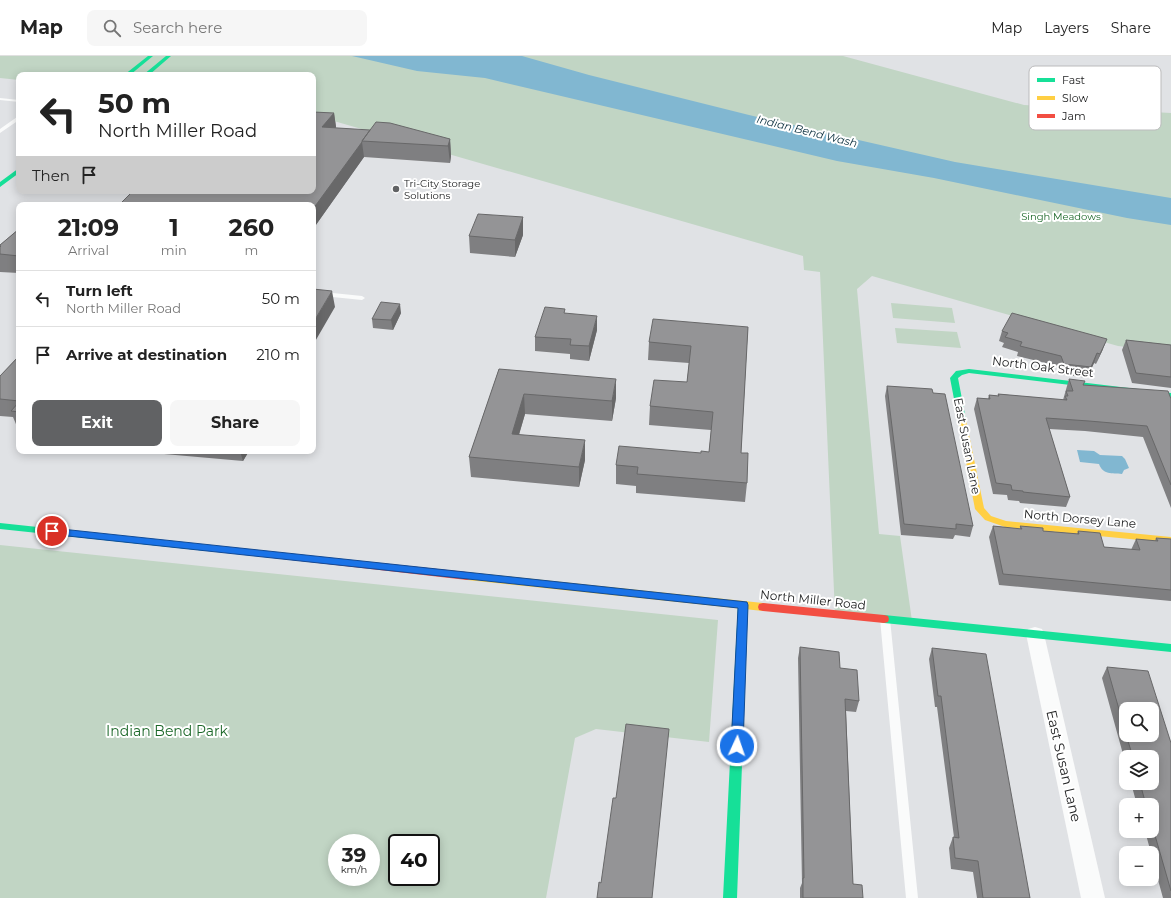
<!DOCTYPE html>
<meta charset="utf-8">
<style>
body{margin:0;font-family:Montserrat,sans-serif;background:#f6f6f6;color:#222;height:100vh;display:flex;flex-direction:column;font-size:15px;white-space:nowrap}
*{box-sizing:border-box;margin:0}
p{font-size:13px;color:#767676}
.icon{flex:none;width:22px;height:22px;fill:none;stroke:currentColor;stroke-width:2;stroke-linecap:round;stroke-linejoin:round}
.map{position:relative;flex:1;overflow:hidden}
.sheet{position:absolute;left:16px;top:146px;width:300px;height:252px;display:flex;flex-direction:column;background:#fff;border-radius:8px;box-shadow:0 2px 10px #0003}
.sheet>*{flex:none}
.guide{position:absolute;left:16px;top:16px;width:300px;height:122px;border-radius:8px;box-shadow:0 2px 10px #0003;background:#fff;color:#222;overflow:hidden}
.fabs{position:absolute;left:1119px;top:646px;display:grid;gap:8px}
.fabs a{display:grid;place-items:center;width:40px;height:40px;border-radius:8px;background:#fff;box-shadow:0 2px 10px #0003;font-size:20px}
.speed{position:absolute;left:328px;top:778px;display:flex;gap:8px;font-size:20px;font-weight:700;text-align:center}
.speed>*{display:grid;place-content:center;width:52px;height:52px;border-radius:50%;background:#fff;box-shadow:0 2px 10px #0003;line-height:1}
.speed small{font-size:10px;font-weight:400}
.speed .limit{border:2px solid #111;border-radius:6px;background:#fff;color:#111}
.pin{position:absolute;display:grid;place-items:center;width:34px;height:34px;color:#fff;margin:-17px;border:2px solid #fff;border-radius:50%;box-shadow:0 1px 4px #0007}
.me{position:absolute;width:44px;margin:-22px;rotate:3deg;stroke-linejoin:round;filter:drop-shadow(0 0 3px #0008)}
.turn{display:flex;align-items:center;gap:14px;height:84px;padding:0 16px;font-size:18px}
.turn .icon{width:52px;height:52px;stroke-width:2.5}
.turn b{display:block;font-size:28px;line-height:34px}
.then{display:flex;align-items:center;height:38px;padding:0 16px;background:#0003;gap:8px;font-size:15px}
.eta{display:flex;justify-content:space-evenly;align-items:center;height:68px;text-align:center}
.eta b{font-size:24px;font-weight:700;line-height:28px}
.cta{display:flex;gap:8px;margin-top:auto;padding:8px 16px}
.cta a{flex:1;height:46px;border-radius:8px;background:#616264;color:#fff;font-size:16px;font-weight:700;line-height:46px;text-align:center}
.cta a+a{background:#f6f6f6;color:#222}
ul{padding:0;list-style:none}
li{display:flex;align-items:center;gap:12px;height:56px;padding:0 16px;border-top:1px solid #e0e0e0}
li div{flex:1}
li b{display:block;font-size:15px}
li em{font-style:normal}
header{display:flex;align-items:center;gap:24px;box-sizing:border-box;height:56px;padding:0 20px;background:#fff;border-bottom:1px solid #e0e0e0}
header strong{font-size:19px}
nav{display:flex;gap:22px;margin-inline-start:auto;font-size:14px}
.search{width:280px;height:36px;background:#f6f6f6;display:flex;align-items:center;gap:10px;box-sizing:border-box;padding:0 14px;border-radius:8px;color:#767676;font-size:15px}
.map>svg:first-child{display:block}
</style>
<header>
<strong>Map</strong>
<div class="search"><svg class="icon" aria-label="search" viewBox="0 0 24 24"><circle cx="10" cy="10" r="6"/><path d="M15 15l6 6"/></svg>Search here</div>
<nav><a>Map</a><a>Layers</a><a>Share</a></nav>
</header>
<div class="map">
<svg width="1171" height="842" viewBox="0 0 1171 842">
<rect width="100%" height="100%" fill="#e0e2e5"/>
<path fill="#c1d5c4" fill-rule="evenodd" d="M0 0H843L1024 49 1171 57V296L1118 290 872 220 857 233 879 478 900 480 912 565 835 558 820 216 804 214 803 200 313 59V19H19V24L0 22Z
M891 247 952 252 955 267 893 262Z
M895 272 957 276 961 292 897 287Z
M0 489 718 564 709 686 596 673 575 682 546 842H0ZM337 787H371V821H337ZM397 787H431V821H397Z"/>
<path fill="#81b7d1" d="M352 0H522L589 19 749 59 955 106 1171 142V169L1127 162 934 122 837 105 485 22 417 15Z
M1077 394 1094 395 1100 399 1122 400 1125 403 1129 412 1124 414 1122 418C1112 417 1103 419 1099 408L1080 406Z"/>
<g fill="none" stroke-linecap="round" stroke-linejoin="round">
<path fill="#fafbfb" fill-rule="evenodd" d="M0 42 19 44V46L0 44Z
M17 61H19V64L0 77V73Z
M313 235 362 240 365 242 362 244 313 239Z
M885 560 888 561 890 563 918 842H906L880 563 882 561Z"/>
<path fill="#fafbfb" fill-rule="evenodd" d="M1035 571 1042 573 1044 578 1105 842H1081L1026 578 1028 573Z"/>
<path fill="#16e098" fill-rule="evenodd" d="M148 0H153L130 19H124Z
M166 0H171L149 19H143Z
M19 112V117L0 131V126Z
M969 313 1171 337V341L969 317 962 319 958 322 966 364 962 367 958 364 950 322 956 315Z
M0 467 207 489 210 490 212 492 210 494 207 495 0 473Z
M743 545 747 546 748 549 737 842H723L738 549 739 546Z
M884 559 1171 588V596L884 567 880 566 879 563 880 560Z"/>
<path fill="#ffcf43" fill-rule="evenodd" d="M962 361 966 364 984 452 991 460 1006 465 1171 481V487L1005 471 985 464 975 453 958 364Z
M467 516 763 547 767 548 768 551 767 554 763 555 467 524 463 523 462 520 463 517Z"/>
<path fill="#f24e42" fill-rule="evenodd" d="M207 489 467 516 471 517 472 520 471 523 467 524 204 494 202 492 204 490Z
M763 547 884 559 888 560 889 563 888 566 884 567 763 555 759 554 758 551 759 548Z"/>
</g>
<path fill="#7f7f81" d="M334 57 336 71V72L450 83 451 100 450 107 364 101 313 173V149H122L121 147Z
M523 161V179L515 201 470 197 469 180Z
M19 173V217L0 216V189Z
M401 257 393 274 373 272 372 263Z
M565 257 597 274 589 305 570 303V298L535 295V281Z
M748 271 741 397 747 427 745 446 636 437V430L616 428V409L709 396 711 374 649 369 650 350 687 326 689 307 648 304 649 286Z
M1002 275 1103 293 1096 308 1094 307 1087 322 1061 318 1058 310 1017 300 1018 296 1002 291 1004 287 999 285Z
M1126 284 1171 289V332L1132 327 1122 294Z
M19 300V373H18L13 361 0 360V320Z
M499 313 616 342 612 365 525 358 519 379 585 404 579 431 471 421 469 401Z
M1069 323 1083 329 1171 343V452L1143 381 1085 375 1049 373 1070 441 1066 451 1020 447 1019 445 1008 444 1007 439 993 438 974 353 977 342 988 343 989 339 998 340V338L1063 344Z
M887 330 933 337 973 470 970 481 955 479 953 483 901 479 885 340Z
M163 395H249L243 405 164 398Z
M993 470 1020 473V470L1043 475 1077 478 1078 475 1104 491 1131 494 1136 483 1155 485 1156 482 1171 483V545L999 529 989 481Z
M800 591 840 612 859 645 856 656 846 655 853 828 863 842H800V832L802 827 798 602Z
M932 592 1030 842H977L973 816 951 813 949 792 953 781H954L937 651H935L929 603Z
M1107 611 1171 687V842H1163L1152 802V797H1151L1145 775H1152V749H1137L1131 727H1152V701H1126V709L1102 622Z"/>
<path fill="#686869" d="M334 57 336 71 325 86 322 71Z
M450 83 451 100 450 107 448 90Z
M362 86 364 101 313 173V153Z
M523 161V179L515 201V184Z
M332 235 335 251 313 289V267Z
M400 248 401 257 393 274 391 264Z
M597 260V274L589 305V290Z
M1107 283 1103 293 1096 308 1100 298Z
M1097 297 1094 307 1087 322 1091 311Z
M616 323V342L612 365V345Z
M524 338 525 358 513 398 512 378Z
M585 384V404L579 431V411Z
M240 395H249L243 405Z"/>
<path fill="#949496" stroke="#686869" d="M313 56 334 57 322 71 370 74 362 85V86L313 153V149H148L121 147 133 135H313Z
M376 66 390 67 450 83 448 90 362 85Z
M478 158 523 161 515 184 469 180Z
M19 173V200L0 198V191L1 190H0V189Z
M313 233 332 235 313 267Z
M381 246 400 248 391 264 372 263Z
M545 251 565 253 564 257 597 260 589 290 570 289 571 283 535 281Z
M1012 257 1107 283 1100 298 1097 297 1091 311 1064 308 1061 300 1020 290 1022 286 1005 281 1008 277 1002 275Z
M653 263 748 271 741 397H748L747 427 637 418 638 411 616 409 619 390 701 397V395L709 396 713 356 650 350 654 324 687 326 691 290 649 286Z
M1126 284 1171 289V321L1136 317Z
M19 300V345L0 343V320Z
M499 313 616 323 612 345 524 338 512 378 585 384 579 411 469 401Z
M1069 323 1085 325 1083 329 1168 335 1171 343V429L1147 370 1089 365 1046 362 1070 441 1023 436V435L1012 434 1011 429 996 427 977 342 990 343 989 339 999 340 998 338 1067 344 1065 340H1068L1066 335H1073Z
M887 330 932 333 933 337 945 338 973 470 956 468V473L904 468Z
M19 346V356L11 355Z
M993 470 1022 473 1020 470 1043 472V475L1079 478 1078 475 1100 477 1104 491 1140 494 1136 483 1158 485 1156 482 1171 483V534L1003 518Z
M800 591 839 596 840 612 857 614 859 645 845 643 853 828 862 829 863 842H803V822H804Z
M932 592 986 598 1030 842H983L978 805 955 802 953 781 959 782 941 640H938Z
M1107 611 1148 615 1171 687V835L1152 769V749H1146L1140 727H1152V701H1133L1126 679H1152V653H1126V678Z
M626 668 669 673 652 842H597L599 826 601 827 613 742H616Z"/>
<path fill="#1a73e8" stroke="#114b97" d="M52 472 747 546 748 549 743 690 741 693 737 694 733 693 731 690 738 552 49 478 48 475Z"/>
<circle fill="#616264" stroke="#fff" stroke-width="1.5" cx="396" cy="133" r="4"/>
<g text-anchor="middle" stroke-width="4" stroke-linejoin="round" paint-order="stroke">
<g font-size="10" fill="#1c1d1e" stroke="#fff" text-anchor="start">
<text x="404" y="131">Tri-City Storage<tspan x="404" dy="12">Solutions</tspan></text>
</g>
<g font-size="10" fill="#1c6829" stroke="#fff">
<text x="1061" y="164">Singh Meadows</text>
</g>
<g font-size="11" font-style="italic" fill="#092e3d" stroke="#fff">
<text transform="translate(807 75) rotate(14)" y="4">Indian Bend Wash</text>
</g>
<g font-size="12" fill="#1c1d1e" stroke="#fff">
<text transform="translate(1043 311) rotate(7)" y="4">North Oak Street</text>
<text transform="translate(967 390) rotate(79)" y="4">East Susan Lane</text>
<text transform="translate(1080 463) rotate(5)" y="4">North Dorsey Lane</text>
<text transform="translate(813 544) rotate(6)" y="4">North Miller Road</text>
</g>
<g font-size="14" fill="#1c6829" stroke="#fff">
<text x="167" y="680">Indian Bend Park</text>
</g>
<g font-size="14" fill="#1c1d1e" stroke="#fff">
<text transform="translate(1064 710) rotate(77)" y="5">East Susan Lane</text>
</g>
</g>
<rect x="1029" y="10" width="132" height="64" rx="6" fill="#fff" stroke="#bbbbbc" stroke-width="1"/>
<rect x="1037" y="22" width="18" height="4" fill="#16e098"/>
<rect x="1037" y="40" width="18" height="4" fill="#ffcf43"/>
<rect x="1037" y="58" width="18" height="4" fill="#f24e42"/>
<g font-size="11" fill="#1c1d1e">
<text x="1062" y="28">Fast</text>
<text x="1062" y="46">Slow</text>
<text x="1062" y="64">Jam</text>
</g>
</svg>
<div class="fabs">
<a><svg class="icon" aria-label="search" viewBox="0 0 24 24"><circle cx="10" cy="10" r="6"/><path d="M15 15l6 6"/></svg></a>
<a><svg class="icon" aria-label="layers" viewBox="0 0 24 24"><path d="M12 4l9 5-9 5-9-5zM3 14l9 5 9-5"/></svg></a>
<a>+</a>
<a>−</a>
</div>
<div class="speed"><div>39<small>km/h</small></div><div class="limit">40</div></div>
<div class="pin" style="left:52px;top:475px;background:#d93025"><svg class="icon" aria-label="arrive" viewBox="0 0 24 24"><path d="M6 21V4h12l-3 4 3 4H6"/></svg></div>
<svg class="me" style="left:737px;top:690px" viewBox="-20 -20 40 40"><circle r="17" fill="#1a73e8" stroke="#fff" stroke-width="3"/><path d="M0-11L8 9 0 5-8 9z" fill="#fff"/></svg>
<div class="guide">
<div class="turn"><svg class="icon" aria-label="left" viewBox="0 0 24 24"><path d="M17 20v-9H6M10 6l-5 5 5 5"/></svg><div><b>50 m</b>North Miller Road</div></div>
<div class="then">Then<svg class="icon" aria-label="arrive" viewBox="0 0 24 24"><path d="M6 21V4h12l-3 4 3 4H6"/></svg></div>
</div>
<section class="sheet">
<div class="eta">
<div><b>21:09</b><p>Arrival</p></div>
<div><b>1</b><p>min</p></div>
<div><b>260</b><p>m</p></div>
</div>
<ul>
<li><svg class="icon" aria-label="left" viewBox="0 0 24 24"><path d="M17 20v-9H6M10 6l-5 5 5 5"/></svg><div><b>Turn left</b><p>North Miller Road</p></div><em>50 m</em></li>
<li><svg class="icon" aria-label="arrive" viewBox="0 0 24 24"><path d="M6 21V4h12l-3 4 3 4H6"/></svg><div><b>Arrive at destination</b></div><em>210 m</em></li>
</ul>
<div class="cta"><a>Exit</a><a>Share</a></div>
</section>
</div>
